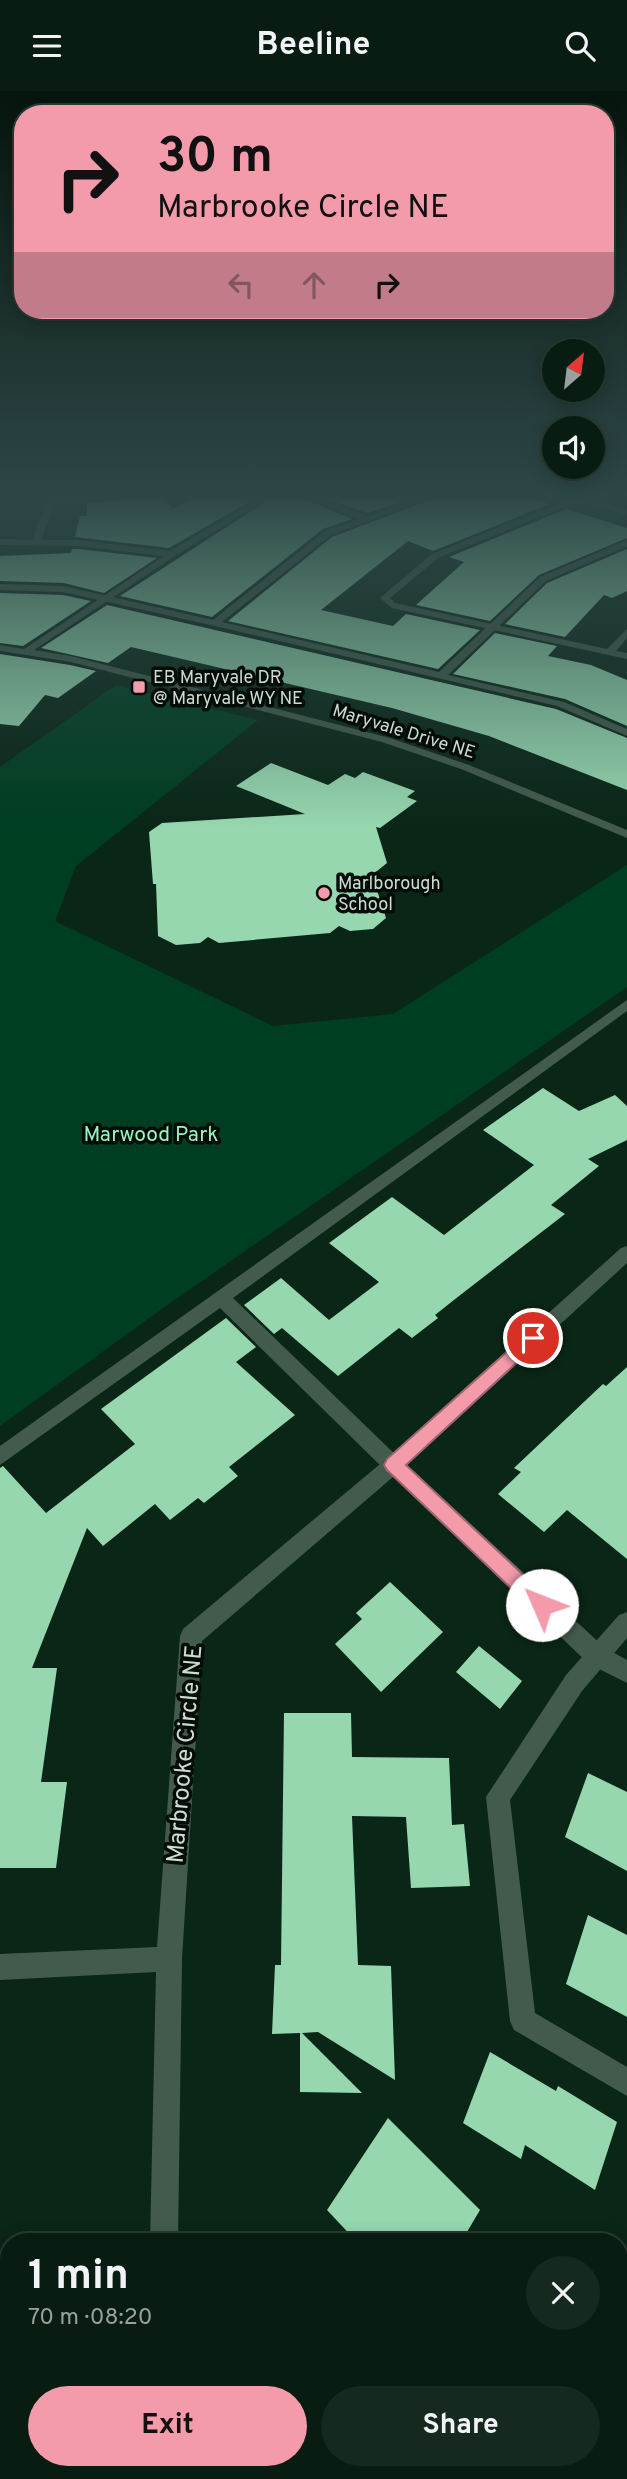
<!DOCTYPE html>
<meta charset="utf-8">
<style>
body{margin:0;font-family:Overpass,sans-serif;background:#16291f;color:#f1f3f6;height:100vh;display:flex;flex-direction:column;font-size:26px;white-space:nowrap}
*{box-sizing:border-box;margin:0}
p{font-size:23px;color:#98a19f}
.icon{flex:none;width:38px;height:38px;fill:none;stroke:currentColor;stroke-width:2;stroke-linecap:round;stroke-linejoin:round}
.map{position:relative;flex:1;overflow:hidden}
.drawer{position:absolute;left:0px;top:2142px;width:628px;height:247px;display:flex;flex-direction:column;background:#081c11;border-radius:28px 28px 0 0;box-shadow:0 4px 18px #0003,0 0 0 2px #293a31}
.drawer>*{flex:none}
.banner{position:absolute;left:14px;top:14px;width:600px;height:214px;border-radius:28px;box-shadow:0 4px 18px #0003,0 0 0 2px #293a31;background:#f39aab;color:#111;overflow:hidden}
.needle{width:46px;rotate:28deg}
.controls{position:absolute;left:542px;top:248px;display:grid;gap:14px}
.controls a{display:grid;place-items:center;width:63px;height:63px;border-radius:50%;background:#081c11;box-shadow:0 4px 18px #0003,0 0 0 2px #293a31;font-size:35px}
.pin{position:absolute;display:grid;place-items:center;width:60px;height:60px;color:#fff;margin:-30px;border:4px solid #fff;border-radius:50%;box-shadow:0 2px 7px #0007}
.me{position:absolute;width:77px;margin:-38px;rotate:314deg;stroke-linejoin:round;filter:drop-shadow(0 0 5px #0008)}
.turn{display:flex;align-items:center;gap:24px;height:147px;padding:0 28px;font-size:32px}
.turn .icon{width:91px;height:91px;stroke-width:2.5}
.turn b{display:block;font-size:49px;line-height:60px}
.lanes{display:flex;align-items:center;height:66px;padding:0 28px;background:#0003;justify-content:center;gap:35px;direction:ltr}
.lanes .off{opacity:.35}
.round{display:grid;place-items:center;flex:none;width:74px;height:74px;border-radius:37px;background:#16291f}
.head{display:flex;align-items:center;justify-content:space-between;height:119px;padding:0 28px}
h1{font-size:42px;font-weight:700;line-height:52px}
.action{display:flex;gap:14px;margin-top:auto;padding:14px 28px}
.action a{flex:1;height:80px;border-radius:42px;background:#f39aab;color:#111;font-size:28px;font-weight:700;line-height:80px;text-align:center}
.action a+a{background:#16291f;color:#f1f3f6}
header{display:flex;justify-content:space-between;align-items:center;height:91px;padding:0 28px;background:#081c11;font-size:32px;font-weight:700}
.map>svg:first-child{display:block}
</style>
<header><svg class="icon" aria-label="menu" viewBox="0 0 24 24"><path d="M4 6h16M4 12h16M4 18h16"/></svg>Beeline<svg class="icon" aria-label="search" viewBox="0 0 24 24"><circle cx="10" cy="10" r="6"/><path d="M15 15l6 6"/></svg></header>
<div class="map">
<svg width="627" height="2388" viewBox="0 0 627 2388">
<rect width="100%" height="100%" fill="#0a2617"/>
<path fill="#003e22" d="M116 594 258 629 76 775 55 830 273 935 393 923 627 774V896L170 1212 0 1335V676Z"/>
<path fill="#96d7b0" d="M197 404H261L169 457 75 446 80 425H87V412L162 406 173 418Z
M276 404H295L352 428 323 438 212 526 120 505Z
M315 404H330L417 405 368 422Z
M465 404 482 406 490 404H522L550 413 433 460 408 450 321 519 393 535 406 523 480 539 438 578 228 530 332 446 440 405Z
M566 418 627 437V447L539 484 490 530 416 514 464 471 449 466Z
M72 458H78L157 467 104 502 64 492 0 490V465L71 462Z
M627 458V500L612 507 604 504 565 546 505 533 547 492Z
M0 502 63 504 91 510 23 555 0 552Z
M107 514 556 618 627 647V699L489 645 392 617 131 556 108 572 41 557Z
M495 542 557 555 548 565 591 574 627 589V635L565 608 453 583Z
M0 563 70 574 96 580 58 607 45 604 19 635 0 633Z
M271 672 328 694 345 683 355 687 363 681 415 700 407 706 417 710 380 737 376 736 387 772 372 784 386 827 373 838 350 840 339 835 330 842 219 852 208 846 200 852 176 854 158 845 156 793H153L149 741 162 732 305 723 236 695Z
M543 997 579 1020 615 1004 627 1015V1049L588 1068 599 1075 551 1114 565 1123 459 1205 435 1224 438 1227 412 1247 399 1237 338 1285 282 1237 274 1243 244 1214 281 1187 329 1229 379 1191 329 1152 392 1106 444 1144 534 1074 483 1039Z
M226 1227 256 1256 236 1271 295 1324 229 1376 238 1385 204 1412 198 1407 170 1429 155 1413 103 1455 87 1437 32 1577H57L41 1691H67L56 1777H0V1377L3 1375 46 1422 135 1353 101 1318Z
M627 1276V1468L567 1419 544 1441 498 1403 521 1381 514 1377 603 1293 606 1295Z
M390 1491 443 1541 381 1601 335 1553 362 1528 356 1522Z
M479 1555 522 1590 500 1618 456 1581Z
M284 1622H351L352 1666 449 1667 452 1734 464 1733 470 1795 411 1797 406 1726 352 1725 358 1874 391 1875 395 1989 318 1941 302 1942 362 2002 300 2001V1942L272 1943 275 1874H281Z
M588 1682 627 1701V1780L565 1746Z
M588 1824 627 1844V1926L566 1893Z
M490 1961 556 2000 558 1995 617 2031 595 2099 525 2054 521 2068 463 2032Z
M388 2027 480 2119 461 2151H357L327 2119Z"/>
<g fill="none" stroke-linecap="round" stroke-linejoin="round">
<path fill="#435b4c" fill-rule="evenodd" d="M121 404H159L51 412 47 410Z
M298 404H308L368 425 428 404H438L331 444 222 531 439 581 540 486 627 449V455L546 490 448 584 564 611 627 638V645L557 615 215 535 63 501 0 499V493L63 495 213 529 325 440 360 428Z
M627 909V920L233 1207 400 1368 403 1374 400 1380 393 1383 386 1380 220 1217 0 1374V1355Z
M627 1521V1547L582 1600 510 1709 535 1922 627 1976V2005L514 1939 510 1930 486 1706 566 1584 619 1524Z"/>
<path fill="#435b4c" fill-rule="evenodd" d="M50 404H58L41 449H78L170 460 265 404H274L175 465 34 559 71 565 390 647 469 674 627 739V747L461 678 382 651 71 571 0 560V554L24 558 164 465 78 455 0 454V448L32 449Z
M591 408 627 419V424L590 412 572 413 438 467 390 507 395 512 607 558 627 538V547L616 560 627 562V568L392 517 380 507 432 463 568 409Z
M627 1155V1172L407 1374 605 1557 627 1569V1592L589 1573 393 1386 202 1550 182 1868 178 2151H150L156 1881 0 1889V1863L157 1856 180 1545 183 1538 386 1368 621 1157Z
M79 2380H112L109 2388H76Z
M200 2380H232L229 2388H197Z
M333 2380H372L375 2388H336Z"/>
</g>
<linearGradient id="sky" x2="0" y2="1"><stop stop-color="#06150d"/><stop offset="0.55" stop-color="#2d4747"/><stop offset="1" stop-color="#2d4747" stop-opacity="0"/></linearGradient>
<rect width="627" height="738" fill="url(#sky)"/>
<path fill="#f39aab" stroke="#9e646f" stroke-width="2" d="M533 1241 538 1243 541 1247 538 1252 406 1374 548 1507 551 1514 548 1520 542 1523 535 1520 387 1379 384 1374 387 1368 527 1243Z"/>
<g fill="#f39aab" stroke="#030c06" stroke-width="2.5">
<rect x="132" y="589" width="14" height="14" rx="3.5"/>
<circle cx="324" cy="802" r="7"/>
</g>
<g text-anchor="middle" stroke-width="7" stroke-linejoin="round" paint-order="stroke">
<g font-size="18" fill="#ccdcd2" stroke="#030c06" text-anchor="start">
<text x="153" y="592">EB Maryvale DR<tspan x="153" dy="21">@ Maryvale WY NE</tspan></text>
<text x="338" y="798">Marlborough<tspan x="338" dy="21">School</tspan></text>
</g>
<g font-size="18" fill="#ccdcd2" stroke="#030c06">
<text transform="translate(404 640) rotate(17)" y="6">Maryvale Drive NE</text>
</g>
<g font-size="21" fill="#98f4be" stroke="#030c06">
<text x="151" y="1050">Marwood Park</text>
</g>
<g font-size="24" fill="#ccdcd2" stroke="#030c06">
<text transform="translate(184 1663) rotate(-85)" y="8">Marbrooke Circle NE</text>
</g>
</g>
</svg>
<div class="controls">
<a><svg class="needle" viewBox="-14 -14 28 28"><path d="M0-13l5 13h-10z" fill="#e53935"/><path d="M0 13l5-13h-10z" fill="#98a19f"/></svg></a>
<a><svg class="icon" aria-label="sound" viewBox="0 0 24 24"><path d="M4 9h4l5-4v14l-5-4H4zM17 9q2 3 0 6"/></svg></a>
</div>
<div class="pin" style="left:533px;top:1247px;background:#d93025"><svg class="icon" aria-label="arrive" viewBox="0 0 24 24"><path d="M6 21V4h12l-3 4 3 4H6"/></svg></div>
<svg class="me" style="left:542px;top:1514px" viewBox="-20 -20 40 40"><circle r="19" fill="#fff"/><path d="M0-13L10 11 0 6-10 11z" fill="#f39aab"/></svg>
<div class="banner">
<div class="turn"><svg class="icon" aria-label="right" viewBox="0 0 24 24"><path d="M7 20v-9h11M14 6l5 5-5 5"/></svg><div><b>30 m</b>Marbrooke Circle NE</div></div>
<div class="lanes"><svg class="icon off" aria-label="left" viewBox="0 0 24 24"><path d="M17 20v-9H6M10 6l-5 5 5 5"/></svg><svg class="icon off" aria-label="ahead" viewBox="0 0 24 24"><path d="M12 20V5M6 11l6-6 6 6"/></svg><svg class="icon" aria-label="right" viewBox="0 0 24 24"><path d="M7 20v-9h11M14 6l5 5-5 5"/></svg></div>
</div>
<section class="drawer">
<div class="head"><div><h1>1 min</h1><p>70 m · 08:20</p></div><a class="round"><svg class="icon" aria-label="close" viewBox="0 0 24 24"><path d="M6 6l12 12M18 6L6 18"/></svg></a></div>
<div class="action"><a>Exit</a><a>Share</a></div>
</section>
</div>
